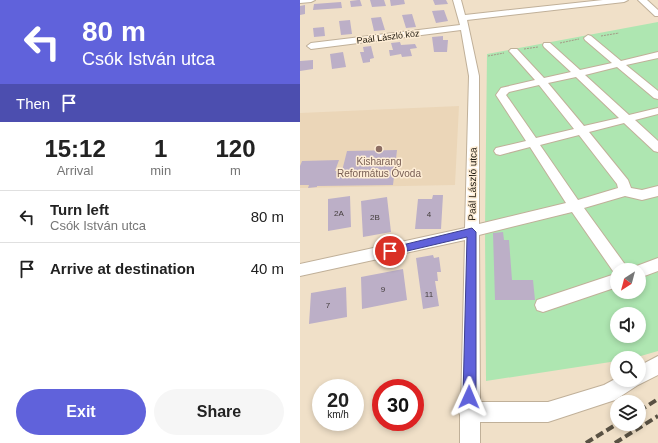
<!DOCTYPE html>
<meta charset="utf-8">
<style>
body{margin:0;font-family:Helvetica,sans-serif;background:#f6f6f6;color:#222;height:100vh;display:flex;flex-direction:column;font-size:15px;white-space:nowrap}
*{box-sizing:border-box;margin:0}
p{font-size:13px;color:#767676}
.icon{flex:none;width:22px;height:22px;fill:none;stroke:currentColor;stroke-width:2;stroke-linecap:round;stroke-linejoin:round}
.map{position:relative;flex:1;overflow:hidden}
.sheet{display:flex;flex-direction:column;background:#fff;width:300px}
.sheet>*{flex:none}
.top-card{background:#6062db;color:#fff;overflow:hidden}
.needle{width:26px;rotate:216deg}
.buttons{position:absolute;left:310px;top:263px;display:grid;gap:8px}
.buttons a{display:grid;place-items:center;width:36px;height:36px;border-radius:50%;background:#fff;box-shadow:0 2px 6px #0003;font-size:20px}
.speed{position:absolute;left:12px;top:379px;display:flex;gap:8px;font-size:20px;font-weight:700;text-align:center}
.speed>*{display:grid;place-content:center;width:52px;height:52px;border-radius:50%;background:#fff;box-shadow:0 2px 6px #0003;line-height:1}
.speed small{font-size:10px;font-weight:400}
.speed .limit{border:6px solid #d22;background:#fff;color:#111}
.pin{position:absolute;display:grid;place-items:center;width:34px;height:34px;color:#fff;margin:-17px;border:2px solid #fff;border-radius:50%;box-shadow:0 1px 4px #0007}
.me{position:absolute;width:44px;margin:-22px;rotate:1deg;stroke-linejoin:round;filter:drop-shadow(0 0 3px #0008)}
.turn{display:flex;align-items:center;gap:14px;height:84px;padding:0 16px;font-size:18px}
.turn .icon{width:52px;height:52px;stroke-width:2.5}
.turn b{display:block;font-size:28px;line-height:34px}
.then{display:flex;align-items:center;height:38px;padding:0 16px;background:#0003;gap:8px;font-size:15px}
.eta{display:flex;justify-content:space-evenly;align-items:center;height:68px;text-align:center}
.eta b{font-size:24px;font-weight:700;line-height:28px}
.cta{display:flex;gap:8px;margin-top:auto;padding:8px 16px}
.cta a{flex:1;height:46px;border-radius:24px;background:#6062db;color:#fff;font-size:16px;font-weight:700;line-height:46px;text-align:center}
.cta a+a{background:#f6f6f6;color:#222}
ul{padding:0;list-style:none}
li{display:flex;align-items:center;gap:12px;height:52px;padding:0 16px;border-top:1px solid #e0e0e0}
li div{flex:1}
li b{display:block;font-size:15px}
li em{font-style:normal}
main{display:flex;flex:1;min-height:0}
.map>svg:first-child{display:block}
</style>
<main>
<section class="sheet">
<div class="top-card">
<div class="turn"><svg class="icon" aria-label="left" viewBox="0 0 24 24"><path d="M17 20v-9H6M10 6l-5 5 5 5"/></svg><div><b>80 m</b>Csók István utca</div></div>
<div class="then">Then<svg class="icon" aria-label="arrive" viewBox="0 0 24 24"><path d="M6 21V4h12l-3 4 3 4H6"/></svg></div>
</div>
<div class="eta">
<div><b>15:12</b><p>Arrival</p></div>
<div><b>1</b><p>min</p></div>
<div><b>120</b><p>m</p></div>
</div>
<ul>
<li><svg class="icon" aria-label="left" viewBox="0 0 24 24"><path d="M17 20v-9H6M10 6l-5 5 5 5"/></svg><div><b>Turn left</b><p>Csók István utca</p></div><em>80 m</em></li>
<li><svg class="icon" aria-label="arrive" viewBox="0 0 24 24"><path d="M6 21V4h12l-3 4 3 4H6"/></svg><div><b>Arrive at destination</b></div><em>40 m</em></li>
</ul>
<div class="cta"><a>Exit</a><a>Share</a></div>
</section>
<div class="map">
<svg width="358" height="443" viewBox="0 0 358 443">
<rect width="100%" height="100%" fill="#f0e0c8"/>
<path fill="#ebd6b8" d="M159 106 155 185 0 188V113Z"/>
<path fill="#aee6b1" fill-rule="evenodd" d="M358 22V351L334 358H317V361L186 381 185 228 187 54ZM317 270H339V292H317ZM317 314H339V336H317Z"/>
<path fill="#bcafc7" d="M58 0H60L62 6 51 7 50 1Z
M70 0H84L86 6 72 7Z
M90 0H104L105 4 91 6Z
M133 0H146L148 4 135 5Z
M41 2 42 8 13 10 14 4Z
M5 5V14L0 15V6Z
M144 10 148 21 136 23 132 11Z
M112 14 116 27 106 28 102 15Z
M81 17 85 30 74 31 71 18Z
M50 20 52 34 41 35 39 21Z
M24 27 25 36 14 37 13 28Z
M143 36V40H148L147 52H134L132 37Z
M100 42 101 45 115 44 117 48 110 49 112 56 102 57 101 54 90 56 89 50H93L91 43Z
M71 46 74 58 70 59V62L63 63 60 52H64L63 47Z
M43 52 46 67 32 69 30 54Z
M13 60V69L0 71V61Z
M97 150 93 185 17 186V187L8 188 9 185H0V166L2 161 39 160 35 171H42L47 151Z
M133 195H143L141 229H115L118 199H132Z
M50 196 51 227 28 231V199Z
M87 197 91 232 63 237 61 201Z
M203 232 204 240H209L212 280H233L235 300H195L193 233Z
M133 255 134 258 139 257 141 272H137L138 281H135L139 306 123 309 116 258Z
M103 269 107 300 62 309 61 277Z
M46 287 47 317 9 324 11 293Z"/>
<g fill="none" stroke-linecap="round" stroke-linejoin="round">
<defs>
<path id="minor" d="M0 0H15L11 2 0 3Z
M153 0H161L165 15 303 0H328L324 2 167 20 179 76V224L266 203 230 147 200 155 196 154 194 151 196 148 226 141 196 95 201 88 235 80 211 53 209 51 211 49H217L244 78 271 72 244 47 243 45 244 43H250L280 70 312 63 285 40 284 38 288 35 291 36 321 61 358 52V58L326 65 358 91V99L354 98 317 67 285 75 329 115 358 108V114L335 120 358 141V152L354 151 324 123 289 132 328 180 331 188 342 190 358 186V196L342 200 325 196 284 208 329 270H317V287L243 312 237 310 235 305 237 300 315 274 272 212 179 235 180 402H248L304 385 317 378V380H339V366L358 356V375L338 385 315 400 248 422H180V443H160V415L159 412 161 409 165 240 0 276V264L165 228 169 76 161 30 11 49 7 46 11 43 160 25ZM276 77 319 118 284 126 248 83ZM239 85 274 129 236 138 206 95 209 92ZM279 135 317 184 318 188 278 200 240 145Z
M338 0H347L358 10V16H355Z
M358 258V271L339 278V270H332L334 267Z"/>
</defs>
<use href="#minor" stroke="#c0b099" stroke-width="2"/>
<path stroke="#a49885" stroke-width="1" stroke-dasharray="2 1" stroke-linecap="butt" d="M301 36 319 33
M260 43 279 39
M224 49 238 47
M188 56 204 53"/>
<use href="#minor" fill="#fff" fill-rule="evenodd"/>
<path stroke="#595143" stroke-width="4" stroke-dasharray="8 4" stroke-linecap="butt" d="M339 411 358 399
M286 443 317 424
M315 443 358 416"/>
</g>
<path fill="#6062db" stroke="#3e408e" d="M172 228 176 232V397L174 401 169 403 165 401 163 397 167 237 90 255 86 254 85 251 86 249 90 248Z"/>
<circle fill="#8d6e63" stroke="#feedd5" stroke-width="1.5" cx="79" cy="149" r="4"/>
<g text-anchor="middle" stroke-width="3" stroke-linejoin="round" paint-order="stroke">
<g font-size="8" fill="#423c3b">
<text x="39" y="216">2A</text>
<text x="129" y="217">4</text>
<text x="75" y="220">2B</text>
<text x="83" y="292">9</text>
<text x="129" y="297">11</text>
<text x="28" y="308">7</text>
</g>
<g font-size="9" fill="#1a150c" stroke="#feedd5">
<text transform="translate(88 37) rotate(-7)" y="3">Paál László köz</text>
</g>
<g font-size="10" fill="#785e54" stroke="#feedd5">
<text x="79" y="165">Kisharang<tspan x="79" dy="12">Református Óvoda</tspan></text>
</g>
<g font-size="10" fill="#1a150c" stroke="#feedd5">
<text transform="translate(172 184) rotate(-89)" y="4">Paál László utca</text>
</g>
</g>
</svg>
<div class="buttons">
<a><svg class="needle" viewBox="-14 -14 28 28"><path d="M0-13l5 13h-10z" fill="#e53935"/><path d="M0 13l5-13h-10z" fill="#767676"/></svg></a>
<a><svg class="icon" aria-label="sound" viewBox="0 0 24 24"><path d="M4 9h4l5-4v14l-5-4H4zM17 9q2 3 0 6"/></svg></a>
<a><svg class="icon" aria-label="search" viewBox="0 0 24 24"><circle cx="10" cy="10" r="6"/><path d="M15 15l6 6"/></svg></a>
<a><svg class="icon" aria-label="layers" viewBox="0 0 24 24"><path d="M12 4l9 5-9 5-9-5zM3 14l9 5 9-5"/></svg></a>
</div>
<div class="speed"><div>20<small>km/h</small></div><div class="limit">30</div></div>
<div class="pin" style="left:90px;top:251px;background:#d93025"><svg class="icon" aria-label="arrive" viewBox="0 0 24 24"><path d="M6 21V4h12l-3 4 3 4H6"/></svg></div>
<svg class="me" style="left:169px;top:397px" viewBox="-20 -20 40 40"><path d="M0-17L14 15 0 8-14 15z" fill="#6062db" stroke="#fff" stroke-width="4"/></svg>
</div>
</main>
